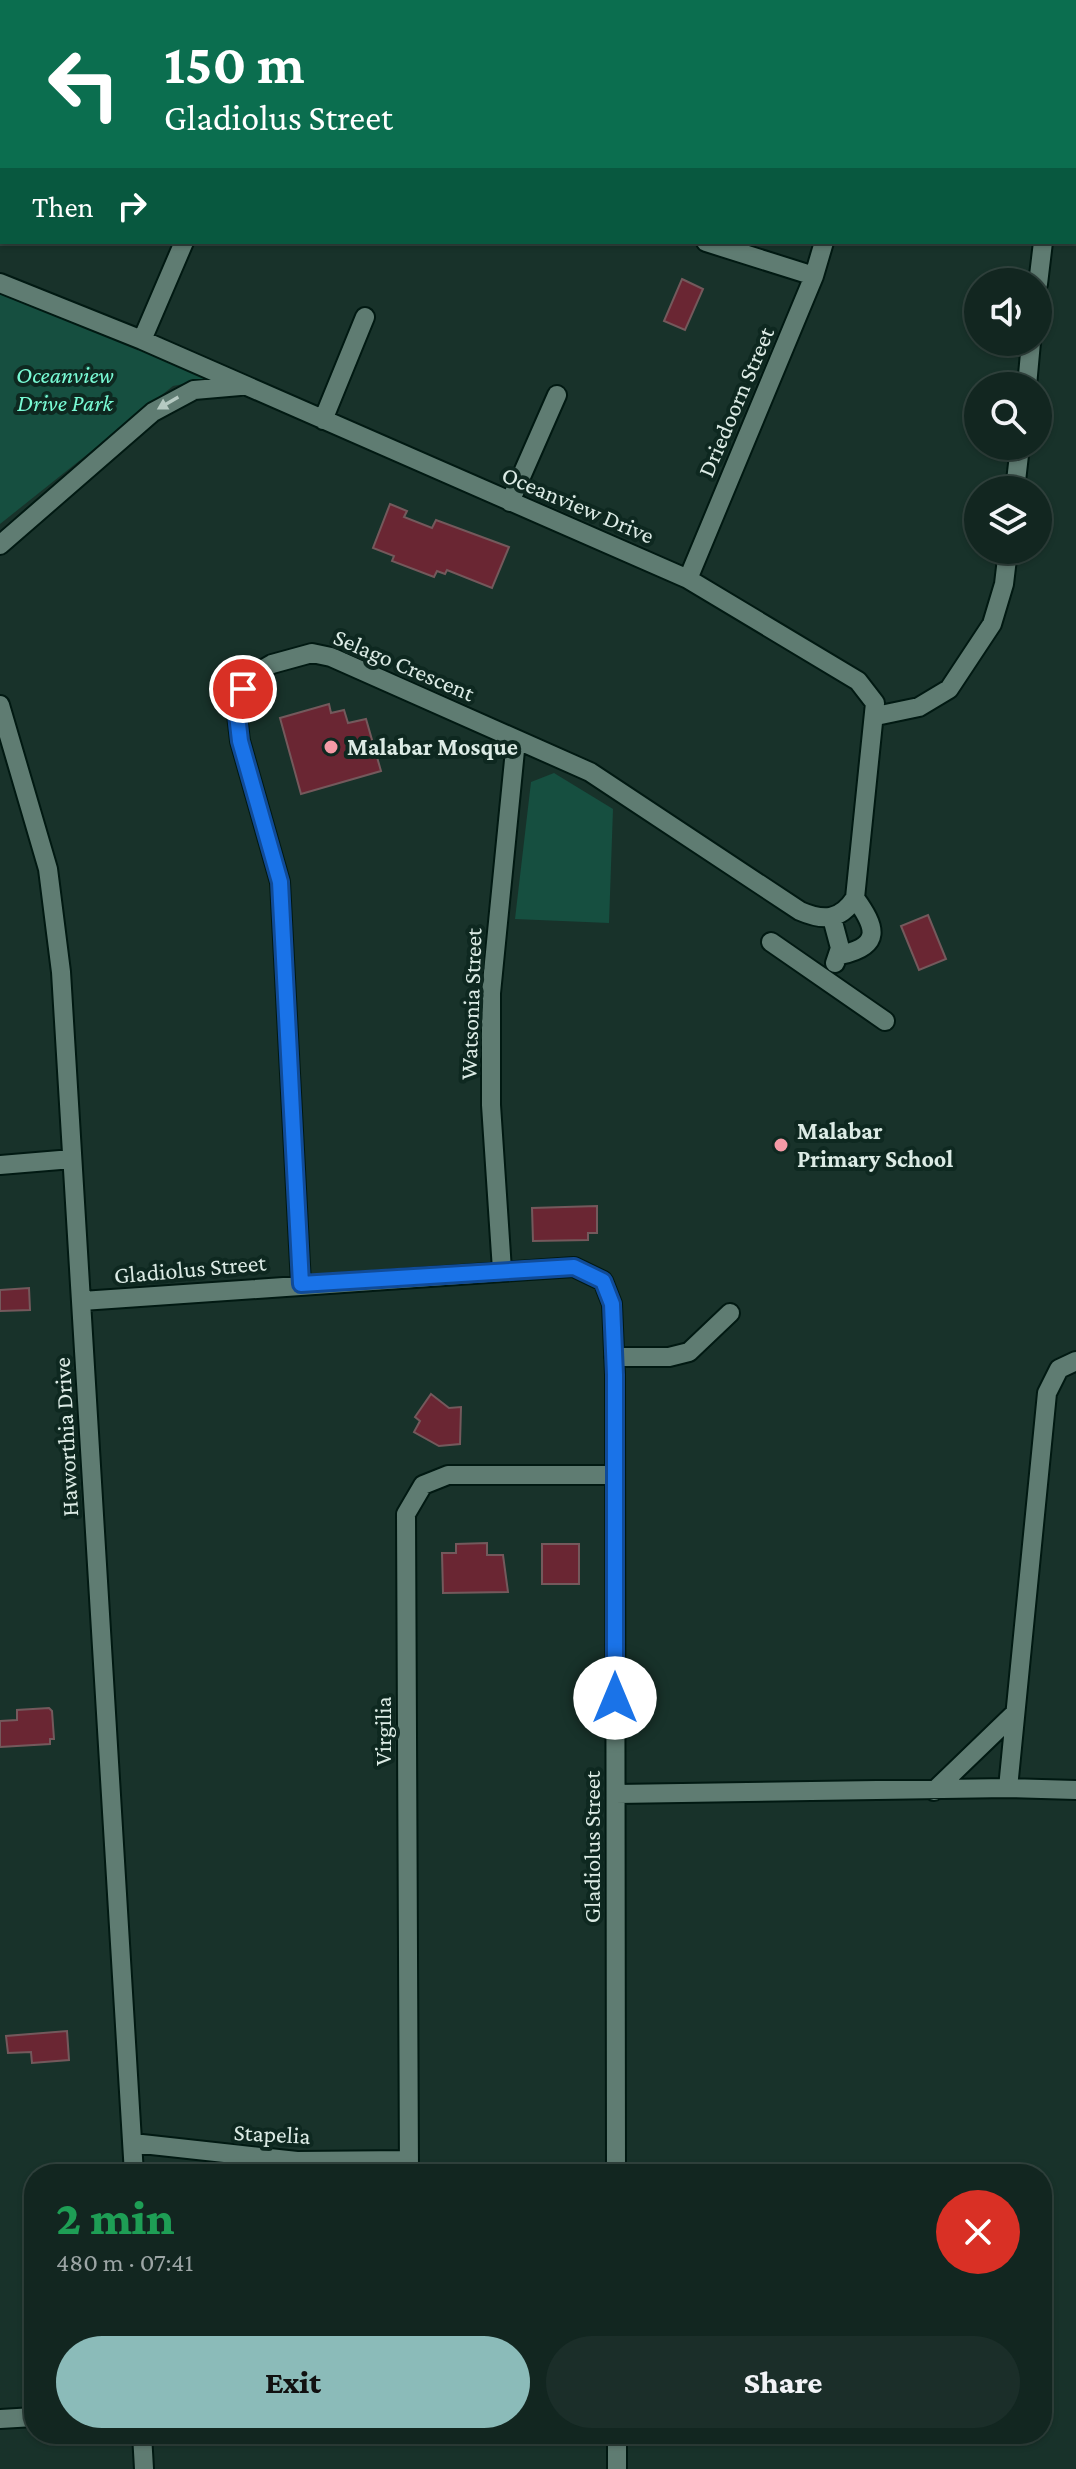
<!DOCTYPE html>
<meta charset="utf-8">
<style>
body{margin:0;font-family:"Crimson Pro",serif;background:#1b2e29;color:#f1f3f6;height:100vh;display:flex;flex-direction:column;font-size:30px;white-space:nowrap}
*{box-sizing:border-box;margin:0}
p{font-size:26px;color:#9ca5a5}
.icon{flex:none;width:44px;height:44px;fill:none;stroke:currentColor;stroke-width:2;stroke-linecap:round;stroke-linejoin:round}
.map{position:relative;flex:1;overflow:hidden}
.side{position:absolute;left:24px;top:2164px;width:1028px;height:280px;display:flex;flex-direction:column;background:#122620;border-radius:32px;box-shadow:0 2px 6px #0004,0 0 0 2px #31433e}
.side>*{flex:none}
.guide{position:absolute;left:0px;top:0px;width:1076px;height:244px;box-shadow:0 2px 6px #0004,0 0 0 2px #31433e;background:#0b6e4f;color:#fff;overflow:hidden}
.controls{position:absolute;left:964px;top:268px;display:grid;gap:16px}
.controls a{display:grid;place-items:center;width:88px;height:88px;border-radius:50%;background:#122620;box-shadow:0 2px 6px #0004,0 0 0 2px #31433e;font-size:40px}
.pin{position:absolute;display:grid;place-items:center;width:68px;height:68px;color:#fff;margin:-34px;border:4px solid #fff;border-radius:50%;box-shadow:0 2px 8px #0007}
.me{position:absolute;width:88px;margin:-44px;rotate:0deg;stroke-linejoin:round;filter:drop-shadow(0 0 6px #0008)}
.turn{display:flex;align-items:center;gap:28px;height:168px;padding:0 32px;font-size:36px}
.turn .icon{width:104px;height:104px;stroke-width:2.5}
.turn b{display:block;font-size:56px;line-height:68px}
.then{display:flex;align-items:center;height:76px;padding:0 32px;background:#0003;gap:16px;font-size:30px}
.round{display:grid;place-items:center;flex:none;width:84px;height:84px;border-radius:42px;background:#1b2e29}
.overview{display:flex;align-items:center;justify-content:space-between;height:136px;padding:0 32px}
h1{font-size:48px;font-weight:800;line-height:60px;color:#1e9e55}
.primary-button{display:flex;gap:16px;margin-top:auto;padding:16px 32px}
.primary-button a{flex:1;height:92px;border-radius:48px;background:#8bbbb9;color:#111;font-size:32px;font-weight:800;line-height:92px;text-align:center}
.primary-button a+a{background:#1b2e29;color:#f1f3f6}
.map>svg:first-child{display:block}
</style>
<div class="map">
<svg width="1076" height="2469" viewBox="0 0 1076 2469">
<rect width="100%" height="100%" fill="#18322a"/>
<path fill="#164f40" d="M0 0H101L2 2 0 227Z
M0 294 215 378 173 386 0 524Z
M554 773 613 809 609 923 515 919 531 782Z"/>
<path fill="#6a2633" stroke="#74595c" stroke-width="2" d="M682 279 703 289 685 330 664 321Z
M390 504 407 511 404 517 432 528 436 520 509 547 492 588 447 570 445 574 437 571 434 577 392 561 394 556 373 548Z
M329 704 331 713 344 710 348 723 366 719 381 771 301 794 280 718Z
M928 915 946 959 919 970 901 926Z
M597 1206V1233H588V1240L533 1241 532 1208Z
M29 1288 30 1310 0 1311V1290Z
M431 1394 449 1408 461 1407 460 1444 439 1446 414 1432 420 1421 415 1417Z
M487 1543V1555H503L508 1592 443 1593 442 1553H456V1544Z
M542 1544H579V1584H542Z
M49 1708 52 1711 54 1739H50V1744L0 1747V1721L17 1720V1710Z
M67 2031 69 2060 32 2063 31 2052 8 2053 6 2036Z"/>
<g fill="none" stroke-linecap="round" stroke-linejoin="round">
<defs>
<path id="minor" d="M157 0 159 2
M699 2 700 0
M899 2 900 0
M1074 26 1076 24
M706 242 814 276
M0 283 142 340 688 579 858 681 875 703 855 898C840 921 823 921 800 911L590 772 331 657 312 653 272 664 251 676 236 706 240 741 280 882 301 1284
M1038 284 1043 242
M142 340 184 242
M1027 386 1031 342
M323 420 365 317
M1015 490 1020 446
M510 502 557 395
M0 545 153 412 194 390 240 386
M688 579 814 276 824 242
M0 705 48 869 61 972 134 2174
M876 716 919 707 949 689 992 624 1004 584 1008 550
M832 918 840 948 835 963
M771 942 885 1021
M840 955C883 946 876 927 855 898
M0 1165 72 1159
M502 1270 491 1105V993L516 740
M82 1301 574 1267 603 1281 612 1304 615 1375 616 2174
M614 1357H669L689 1352 730 1313
M1008 1788 1047 1393 1059 1369 1076 1361
M934 1791 1015 1713
M616 1794 1008 1788 1076 1790
M133 2143 297 2161 409 2160
M409 2174 406 1514 423 1485 448 1475H613
M0 2419 34 2417
M142 2434 144 2469
M617 2434V2469"/>
</defs>
<use href="#minor" stroke="#011912" stroke-width="22"/>
<use href="#minor" stroke="#5f7c72" stroke-width="18"/>
</g>
<defs><path id="oneway-solid" d="M-6-.8H1V-3.2L6.5 0L1 3.2V.8H-6Z" transform="scale(2)"/></defs>
<use fill="#b6cac2" href="#oneway-solid" transform="translate(168 403) rotate(150)"/>
<g fill="none" stroke-linecap="round" stroke-linejoin="round">
<defs>
<path id="route" d="M243 689 236 706 240 741 280 882 301 1284 574 1267 603 1281 612 1304 615 1375V1698"/>
</defs>
<use href="#route" stroke="#114b97" stroke-width="20"/>
<use href="#route" stroke="#1a73e8" stroke-width="14"/>
</g>
<g fill="#f49aa6" stroke="#0e2820" stroke-width="3">
<circle cx="331" cy="747" r="8"/>
<circle cx="781" cy="1145" r="8"/>
</g>
<g text-anchor="middle" stroke-width="8" stroke-linejoin="round" paint-order="stroke">
<g font-size="24" font-style="italic" fill="#79fbd5" stroke="#0e2820">
<text x="65" y="383">Oceanview<tspan x="65" dy="28">Drive Park</tspan></text>
</g>
<g font-size="24" fill="#dcebe5" stroke="#0e2820">
<text transform="translate(736 402) rotate(-67)" y="8">Driedoorn Street</text>
<text transform="translate(578 505) rotate(23)" y="8">Oceanview Drive</text>
<text transform="translate(404 665) rotate(23)" y="8">Selago Crescent</text>
<text transform="translate(471 1004) rotate(-88)" y="8">Watsonia Street</text>
<text transform="translate(190 1269) rotate(-5)" y="8">Gladiolus Street</text>
<text transform="translate(66 1437) rotate(-93)" y="8">Haworthia Drive</text>
<text transform="translate(383 1731) rotate(-90)" y="8">Virgilia</text>
<text transform="translate(592 1847) rotate(-90)" y="8">Gladiolus Street</text>
<text transform="translate(272 2134) rotate(3)" y="8">Stapelia</text>
</g>
<g font-size="24" font-weight="bold" fill="#dcebe5" stroke="#0e2820" text-anchor="start">
<text x="347" y="755">Malabar Mosque</text>
<text x="797" y="1139">Malabar<tspan x="797" dy="28">Primary School</tspan></text>
</g>
</g>
</svg>
<div class="controls">
<a><svg class="icon" aria-label="sound" viewBox="0 0 24 24"><path d="M4 9h4l5-4v14l-5-4H4zM17 9q2 3 0 6"/></svg></a>
<a><svg class="icon" aria-label="search" viewBox="0 0 24 24"><circle cx="10" cy="10" r="6"/><path d="M15 15l6 6"/></svg></a>
<a><svg class="icon" aria-label="layers" viewBox="0 0 24 24"><path d="M12 4l9 5-9 5-9-5zM3 14l9 5 9-5"/></svg></a>
</div>
<div class="pin" style="left:243px;top:689px;background:#d93025"><svg class="icon" aria-label="arrive" viewBox="0 0 24 24"><path d="M6 21V4h12l-3 4 3 4H6"/></svg></div>
<svg class="me" style="left:615px;top:1698px" viewBox="-20 -20 40 40"><circle r="19" fill="#fff"/><path d="M0-13L10 11 0 6-10 11z" fill="#1a73e8"/></svg>
<div class="guide">
<div class="turn"><svg class="icon" aria-label="left" viewBox="0 0 24 24"><path d="M17 20v-9H6M10 6l-5 5 5 5"/></svg><div><b>150 m</b>Gladiolus Street</div></div>
<div class="then">Then<svg class="icon" aria-label="right" viewBox="0 0 24 24"><path d="M7 20v-9h11M14 6l5 5-5 5"/></svg></div>
</div>
<section class="side">
<div class="overview"><div><h1>2 min</h1><p>480 m · 07:41</p></div><a class="round" style="background:#d93025;color:#fff"><svg class="icon" aria-label="close" viewBox="0 0 24 24"><path d="M6 6l12 12M18 6L6 18"/></svg></a></div>
<div class="primary-button"><a>Exit</a><a>Share</a></div>
</section>
</div>
